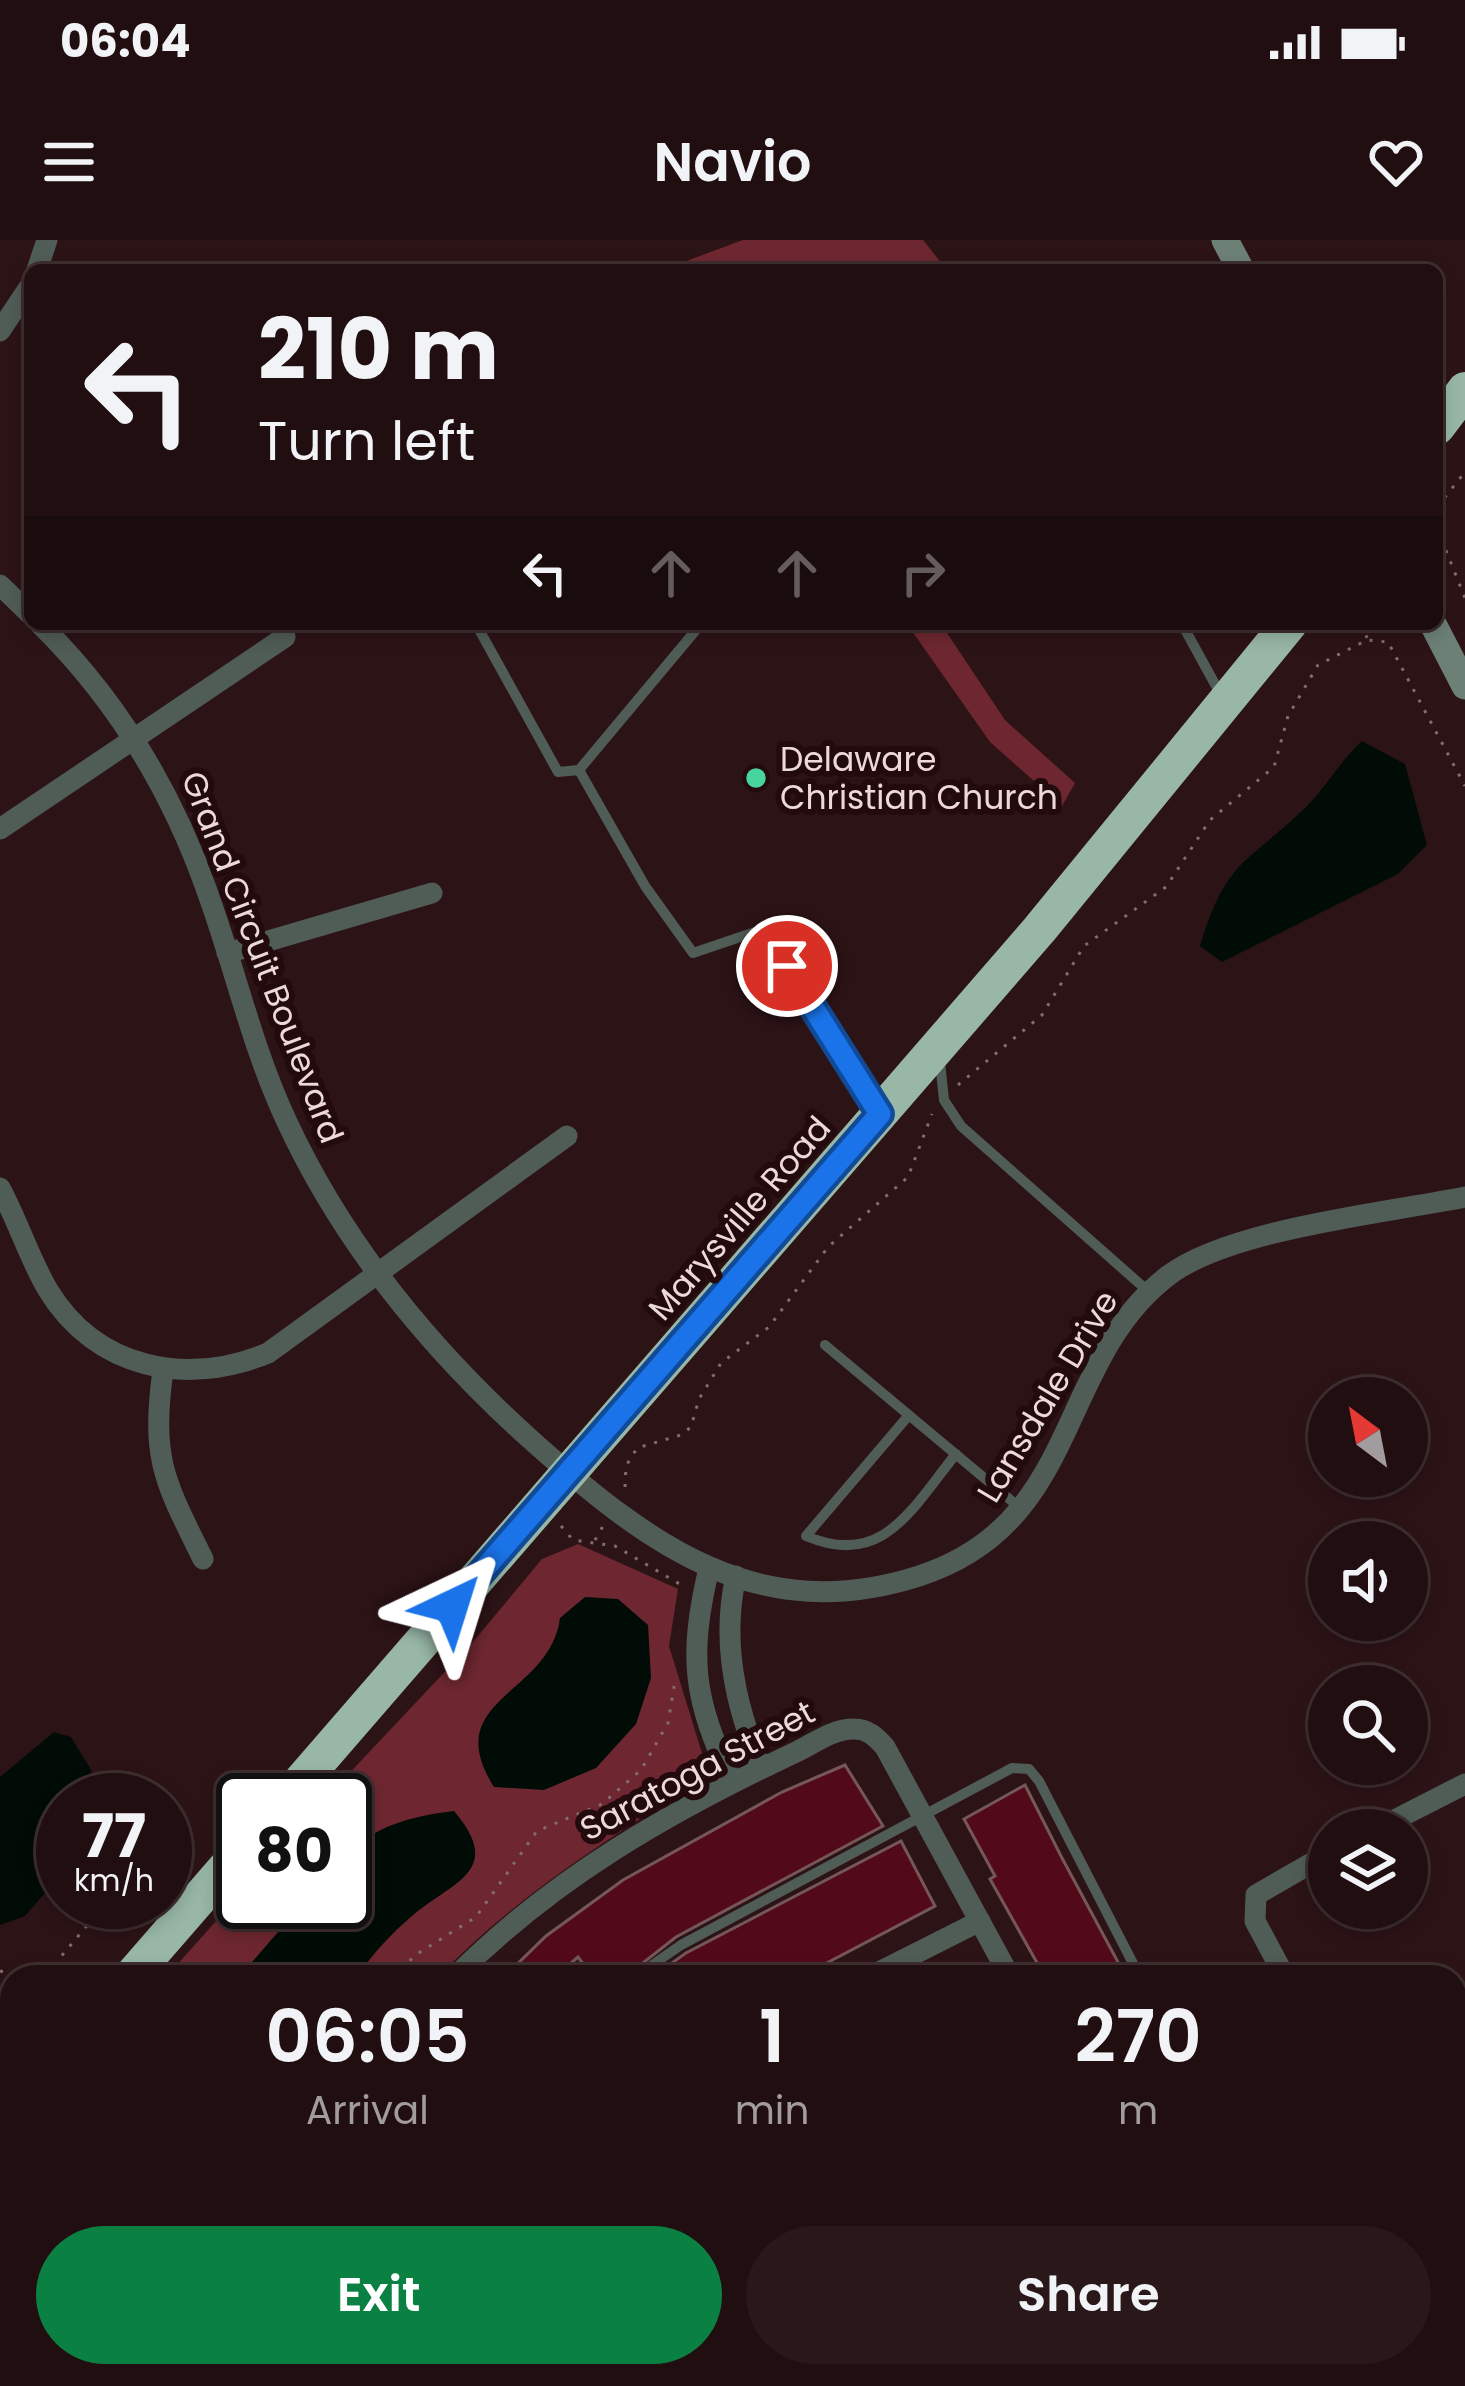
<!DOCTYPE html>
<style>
body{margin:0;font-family:Poppins,sans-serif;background:#291719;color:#f1f3f6;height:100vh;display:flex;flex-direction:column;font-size:45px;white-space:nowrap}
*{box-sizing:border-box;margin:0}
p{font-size:39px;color:#a29c9f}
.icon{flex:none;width:66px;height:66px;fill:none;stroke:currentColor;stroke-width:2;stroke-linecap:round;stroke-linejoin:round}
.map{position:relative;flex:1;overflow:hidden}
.sheet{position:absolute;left:0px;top:1725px;width:1467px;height:423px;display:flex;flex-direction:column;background:#210e10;border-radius:36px 36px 0 0;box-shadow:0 6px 18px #0003,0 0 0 3px #3e2e30}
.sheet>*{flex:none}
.hud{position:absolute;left:24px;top:24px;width:1419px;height:366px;border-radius:18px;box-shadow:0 6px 18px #0003,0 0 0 3px #3e2e30;background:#210e10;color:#f1f3f6;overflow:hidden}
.needle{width:78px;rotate:328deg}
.buttons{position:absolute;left:1308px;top:1137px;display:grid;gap:24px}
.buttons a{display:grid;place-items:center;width:120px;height:120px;border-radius:50%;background:#210e10;box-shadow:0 6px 18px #0003,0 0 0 3px #3e2e30;font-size:60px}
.speed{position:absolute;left:36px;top:1533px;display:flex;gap:24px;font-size:60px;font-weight:700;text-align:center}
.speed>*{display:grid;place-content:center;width:156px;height:156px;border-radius:50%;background:#210e10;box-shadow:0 6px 18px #0003,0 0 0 3px #3e2e30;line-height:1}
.speed small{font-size:30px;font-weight:400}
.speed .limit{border:6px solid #111;border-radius:18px;background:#fff;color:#111}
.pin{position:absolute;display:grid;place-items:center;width:102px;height:102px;color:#fff;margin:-51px;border:6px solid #fff;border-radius:50%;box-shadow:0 3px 12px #0007}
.me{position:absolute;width:132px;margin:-66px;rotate:41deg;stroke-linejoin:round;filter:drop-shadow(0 0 9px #0008)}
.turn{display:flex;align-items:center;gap:42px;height:252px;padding:0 36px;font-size:54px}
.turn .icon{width:156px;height:156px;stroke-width:2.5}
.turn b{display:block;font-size:84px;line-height:102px}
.lanes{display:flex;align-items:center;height:114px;padding:0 36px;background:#0003;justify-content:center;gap:60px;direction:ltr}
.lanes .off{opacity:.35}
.eta{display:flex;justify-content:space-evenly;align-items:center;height:204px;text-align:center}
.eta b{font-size:72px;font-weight:600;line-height:84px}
.action{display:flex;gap:24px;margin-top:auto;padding:24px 36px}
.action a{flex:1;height:138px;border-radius:72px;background:#0b8043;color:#fff;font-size:48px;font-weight:600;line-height:138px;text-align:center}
.action a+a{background:#291719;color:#f1f3f6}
.status{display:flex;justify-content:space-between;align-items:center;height:84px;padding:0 60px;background:#210e10;direction:ltr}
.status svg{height:33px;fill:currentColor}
header{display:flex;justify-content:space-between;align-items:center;height:156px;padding:0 36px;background:#210e10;font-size:54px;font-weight:600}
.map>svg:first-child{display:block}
</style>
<div class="status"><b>06:04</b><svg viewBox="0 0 49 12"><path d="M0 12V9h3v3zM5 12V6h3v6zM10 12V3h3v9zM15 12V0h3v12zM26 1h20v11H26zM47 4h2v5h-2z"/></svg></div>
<header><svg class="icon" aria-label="menu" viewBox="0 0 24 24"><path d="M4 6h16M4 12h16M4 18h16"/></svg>Navio<svg class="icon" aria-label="heart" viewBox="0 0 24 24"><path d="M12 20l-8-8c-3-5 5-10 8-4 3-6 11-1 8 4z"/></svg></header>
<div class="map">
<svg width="1465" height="2146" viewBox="0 0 1465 2146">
<rect width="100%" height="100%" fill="#2c1316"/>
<path fill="#6e2730" d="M743 0H923L947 30H662Z
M907 384H941L1005 480 1075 543 1062 566 990 502Z
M578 1304 678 1349 669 1406 709 1536C613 1595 517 1655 438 1737H166L243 1651V1662H345V1560H324L472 1403 542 1319Z
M0 1982 12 1995V2136H88L93 2146H0Z"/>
<path fill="#010c06" d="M1362 501 1405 524 1427 605 1398 634 1222 722 1200 706C1227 617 1247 625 1307 566 1327 546 1340 521 1362 501Z
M585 1357 618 1359 648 1385 651 1438 636 1484 596 1528 544 1550 494 1547C438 1458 550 1456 560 1378Z
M54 1492 71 1497 90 1528 100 1560H63V1632L25 1676 0 1685V1537Z
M454 1571C505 1631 453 1641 413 1675 391 1694 373 1713 357 1737H239L304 1662H345V1617C373 1585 414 1576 454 1571Z"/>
<path fill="#520a19" stroke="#765759" stroke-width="3" d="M845 1525 883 1586 676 1697 625 1737H593L578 1717 555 1737H504L546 1696 623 1640 782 1552Z
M1025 1545 1062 1618 1126 1737H1103L1097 1726 1076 1737H1045L990 1639 995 1636 964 1579Z
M901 1601 935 1666 800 1737H652L686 1713Z"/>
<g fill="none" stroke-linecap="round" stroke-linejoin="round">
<path stroke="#836d6f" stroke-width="3" stroke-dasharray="3 9" stroke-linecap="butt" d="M1437 267 1465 232
M1437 288 1465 358
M1362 384 1367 398
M958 845 1042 775 1084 706 1166 647 1210 580 1274 527 1288 476 1318 425 1367 400 1388 402 1465 546
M625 1247 626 1226 637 1208 681 1195 691 1187 699 1159 721 1123 769 1087 828 1007 908 937 932 874
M561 1286 573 1300 615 1306 683 1346
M595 1300 603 1286
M0 1731 19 1736 43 1728 54 1737
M52 1737 58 1720 107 1662
M392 1737 417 1714 476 1677 537 1591 602 1564 641 1530 668 1483 675 1441
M0 1809 10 1797
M1455 1838 1465 1856
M279 2136 284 2146
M337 2136 342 2146"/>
<path stroke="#505c56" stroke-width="10" d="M476 384 558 532 579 530 701 384
M1182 384 1222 457
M579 530 645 646 693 713 764 689 875 866
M940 822 944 860 961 886 1149 1052
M825 1105 1020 1268
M909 1175 806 1296C883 1329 912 1268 956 1214
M635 1737 681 1705 1012 1528 1029 1529 1039 1541 1140 1737
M461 2136 466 2146
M720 2136 725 2146
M1289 2136 1293 2146"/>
<path stroke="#505c56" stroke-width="21" d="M37 30 47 0
M0 91 30 46
M0 345 30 374
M40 384C117 460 171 549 207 651 235 728 252 808 287 882 346 1009 435 1115 539 1207 651 1306 760 1387 919 1336 1083 1283 1055 1121 1169 1035 1231 989 1385 973 1465 957
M0 589 285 397
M227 713 432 653
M0 948C18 981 29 1018 48 1050 96 1129 186 1147 268 1113L567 896
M163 1130C151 1220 164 1240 203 1319
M709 1328C688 1418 693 1458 732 1541
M736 1336C721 1401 735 1466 761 1527
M1375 1590 1465 1544
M455 1737C553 1638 669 1572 794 1513 814 1504 831 1489 854 1489 868 1489 876 1497 885 1507L1010 1737
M869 1737 980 1681
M1285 1737 1255 1681 1256 1655 1329 1613
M0 1765 12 1775
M1455 1788 1465 1784
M1455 2050 1465 2068
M308 2136 313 2146
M592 2136 596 2146
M845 2136 849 2146
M1165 2136 1170 2146
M1097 2146 1116 2136"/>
<path stroke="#6d8076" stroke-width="27" d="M1225 0 1241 30
M1433 384 1465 446"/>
<path stroke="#98b7a7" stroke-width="36" d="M1437 187 1465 150
M285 1560 1039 690 1289 384
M131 1737 243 1608
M0 1890 12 1876"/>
</g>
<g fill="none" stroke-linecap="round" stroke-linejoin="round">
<defs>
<path id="route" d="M452 1366 880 874 787 726"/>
</defs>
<use href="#route" stroke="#114b97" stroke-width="30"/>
<use href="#route" stroke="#1a73e8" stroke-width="21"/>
</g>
<circle fill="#48d49d" stroke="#220a0d" stroke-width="4.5" cx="756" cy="538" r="12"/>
<g text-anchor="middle" stroke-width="12" stroke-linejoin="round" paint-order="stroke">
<g font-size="33" fill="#ecdadb" stroke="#220a0d" text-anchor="start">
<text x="780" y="531">Delaware<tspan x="780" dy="38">Christian Church</tspan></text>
</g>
<g font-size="33" fill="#ecdadb" stroke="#220a0d">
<text transform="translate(263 717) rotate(69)" y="12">Grand Circuit Boulevard</text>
<text transform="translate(739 978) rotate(-49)" y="12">Marysville Road</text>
<text transform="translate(1047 1156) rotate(-59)" y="12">Lansdale Drive</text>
<text transform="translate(697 1530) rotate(-28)" y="12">Saratoga Street</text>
</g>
</g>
</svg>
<div class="buttons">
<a><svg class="needle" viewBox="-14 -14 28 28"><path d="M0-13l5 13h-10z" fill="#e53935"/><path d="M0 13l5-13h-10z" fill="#a29c9f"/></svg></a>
<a><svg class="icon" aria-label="sound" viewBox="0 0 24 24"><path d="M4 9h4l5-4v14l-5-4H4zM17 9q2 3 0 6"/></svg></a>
<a><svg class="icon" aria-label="search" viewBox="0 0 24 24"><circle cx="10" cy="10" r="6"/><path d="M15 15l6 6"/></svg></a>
<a><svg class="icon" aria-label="layers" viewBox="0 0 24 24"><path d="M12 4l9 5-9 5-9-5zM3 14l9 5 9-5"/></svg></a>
</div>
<div class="speed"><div>77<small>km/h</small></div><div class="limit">80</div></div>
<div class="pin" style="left:787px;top:726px;background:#d93025"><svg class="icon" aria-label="arrive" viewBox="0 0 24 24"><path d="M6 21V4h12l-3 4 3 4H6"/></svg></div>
<svg class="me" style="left:452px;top:1366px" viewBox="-20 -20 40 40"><path d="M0-17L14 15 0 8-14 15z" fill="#1a73e8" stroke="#fff" stroke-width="4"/></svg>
<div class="hud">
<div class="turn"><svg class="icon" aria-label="left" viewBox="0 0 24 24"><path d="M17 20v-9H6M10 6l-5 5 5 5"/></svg><div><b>210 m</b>Turn left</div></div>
<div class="lanes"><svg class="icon" aria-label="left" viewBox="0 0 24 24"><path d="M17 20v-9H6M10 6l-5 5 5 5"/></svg><svg class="icon off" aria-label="ahead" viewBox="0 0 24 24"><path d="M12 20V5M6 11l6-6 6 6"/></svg><svg class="icon off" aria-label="ahead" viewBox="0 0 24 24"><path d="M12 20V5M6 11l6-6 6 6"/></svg><svg class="icon off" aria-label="right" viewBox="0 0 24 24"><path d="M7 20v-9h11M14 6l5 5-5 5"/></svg></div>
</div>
<section class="sheet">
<div class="eta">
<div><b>06:05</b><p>Arrival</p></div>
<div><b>1</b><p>min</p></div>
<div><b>270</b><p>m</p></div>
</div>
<div class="action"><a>Exit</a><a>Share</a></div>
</section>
</div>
